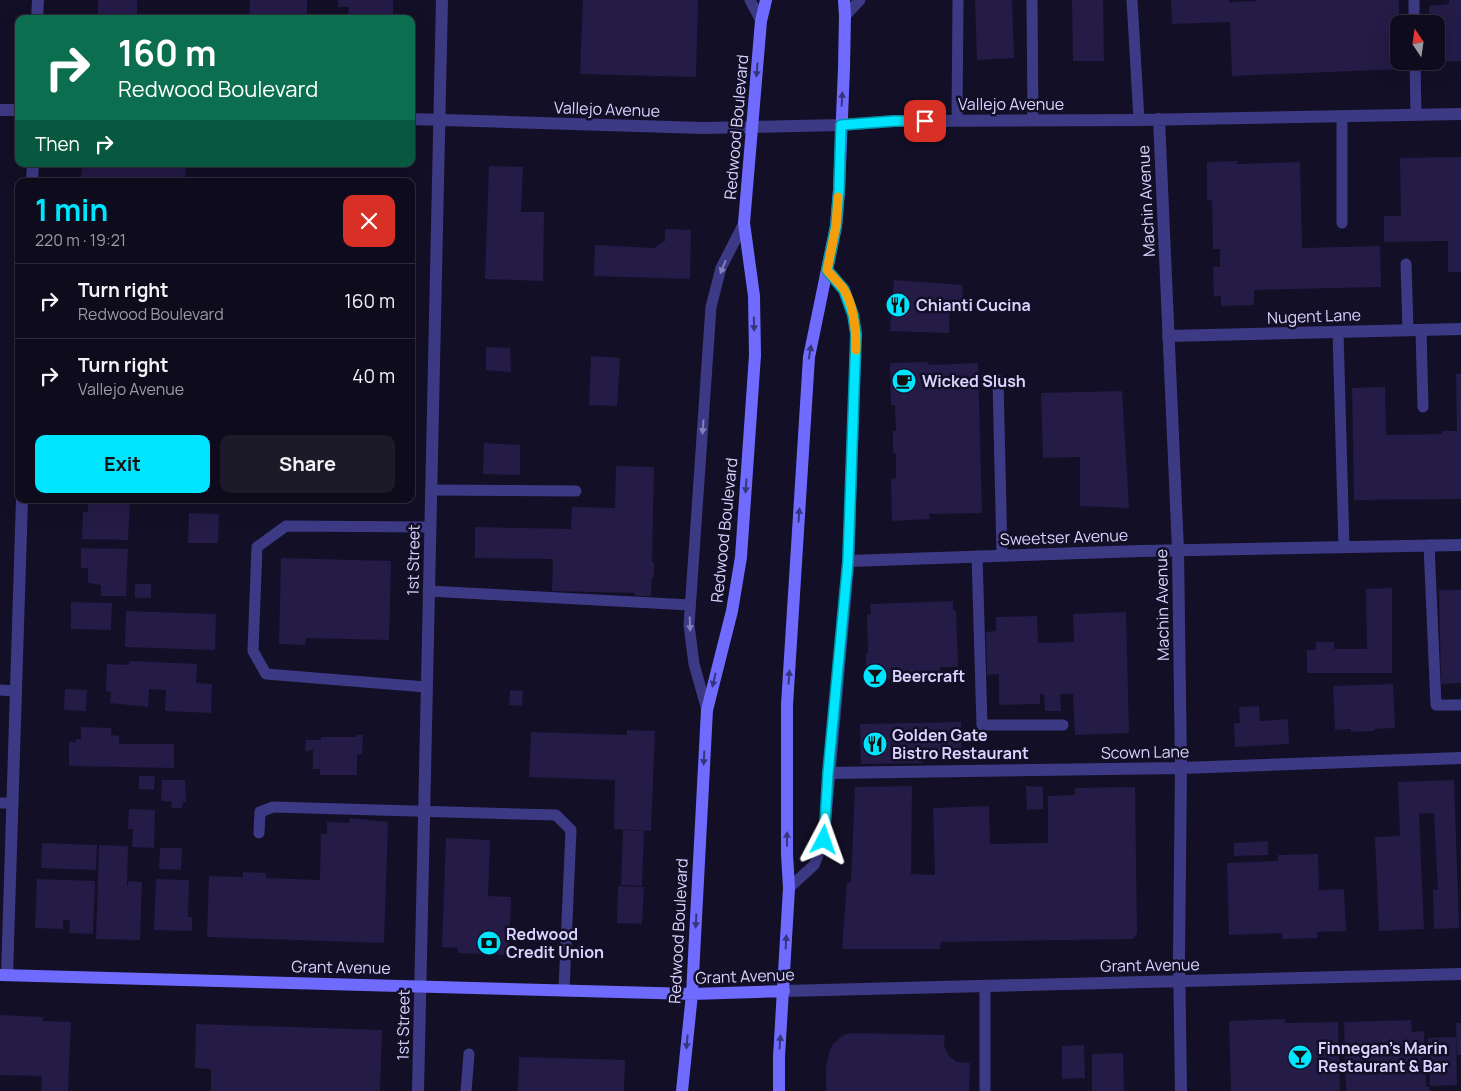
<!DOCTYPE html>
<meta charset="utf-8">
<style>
body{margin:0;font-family:Manrope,sans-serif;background:#1c1929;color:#f1f3f6;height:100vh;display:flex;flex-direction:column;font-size:19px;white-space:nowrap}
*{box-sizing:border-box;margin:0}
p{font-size:16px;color:#9b9ba3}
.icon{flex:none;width:28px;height:28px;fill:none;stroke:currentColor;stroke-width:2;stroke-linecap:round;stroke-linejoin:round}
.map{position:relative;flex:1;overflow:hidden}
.details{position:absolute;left:15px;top:178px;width:400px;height:325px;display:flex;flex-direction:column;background:#0e0b1c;border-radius:10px;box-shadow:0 5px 20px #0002,0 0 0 1px #2e2b3b}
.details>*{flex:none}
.guide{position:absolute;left:15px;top:15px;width:400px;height:152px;border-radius:10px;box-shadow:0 5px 20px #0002,0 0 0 1px #2e2b3b;background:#0b6e4f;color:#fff;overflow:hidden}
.needle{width:32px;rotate:347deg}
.tools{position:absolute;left:1390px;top:15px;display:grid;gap:10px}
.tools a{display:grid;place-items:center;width:55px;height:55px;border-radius:10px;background:#0e0b1c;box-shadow:0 5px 20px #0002,0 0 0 1px #2e2b3b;font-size:25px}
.pin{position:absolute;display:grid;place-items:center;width:42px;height:42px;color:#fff;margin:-21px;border-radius:10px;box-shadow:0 2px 8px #0006}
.me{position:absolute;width:55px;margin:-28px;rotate:4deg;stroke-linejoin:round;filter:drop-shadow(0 0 4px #0008)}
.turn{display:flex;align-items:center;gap:18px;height:105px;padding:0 20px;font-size:22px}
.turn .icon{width:65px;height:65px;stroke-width:2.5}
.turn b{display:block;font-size:35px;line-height:42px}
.then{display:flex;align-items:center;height:48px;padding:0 20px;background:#0003;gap:10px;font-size:19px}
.round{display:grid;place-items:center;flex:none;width:52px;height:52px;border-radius:10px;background:#1c1929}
.head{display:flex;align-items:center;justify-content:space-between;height:85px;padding:0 20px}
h1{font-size:30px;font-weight:700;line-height:38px;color:#00e5ff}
.button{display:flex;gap:10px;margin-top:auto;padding:10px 20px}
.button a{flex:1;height:58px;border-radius:10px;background:#00e5ff;color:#111;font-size:20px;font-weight:700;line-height:58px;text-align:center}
.button a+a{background:#1c1929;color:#f1f3f6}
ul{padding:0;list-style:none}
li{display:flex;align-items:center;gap:15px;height:75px;padding:0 20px;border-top:1px solid #2e2b3b}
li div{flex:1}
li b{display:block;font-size:19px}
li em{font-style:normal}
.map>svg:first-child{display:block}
</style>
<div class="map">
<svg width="1461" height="1091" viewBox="0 0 1461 1091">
<rect width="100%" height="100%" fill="#130f26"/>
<path fill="#241b47" d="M98 0H137V15L98 14Z
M250 0H307V19H249Z
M338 0H393V17L362 16V19H348L349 7H338Z
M583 0H698L696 77 580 74Z
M975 0H1012L1014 58 977 60Z
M1072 0H1103L1104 61H1073Z
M1171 0H1229V2L1256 1V0H1399V61H1401V69L1232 76 1230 22 1172 24Z
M1449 0H1461V61L1436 62V24H1429V6L1449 4Z
M1461 157V272H1448V241L1384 242V216H1401L1400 158Z
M1237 161V164L1300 162 1302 248 1380 246 1381 287 1254 290V305L1221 306V296L1214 297 1213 267H1220V249H1213L1212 200H1207V162Z
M82 164H186L185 181H71V179H81Z
M489 166 523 167 521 212H544L543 281 485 279Z
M665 229 691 230 690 279 594 276 595 245 654 248 665 241Z
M894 280 962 285 963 300H950L949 333 890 331Z
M486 347 510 348 511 372 486 370Z
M591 356 620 358 617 406 589 405Z
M928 362 929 365 978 363 982 513 929 514 930 519 892 521 891 479 896 478V454L893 453V431H896L895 405H891L890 363Z
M1456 374H1461V499L1354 500 1352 388 1385 387 1386 435 1442 434V431H1457Z
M1122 391 1129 508 1080 506V457L1043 458 1041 393Z
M484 443 520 445V475L483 474Z
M616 466 654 467 652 562H654V578L652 577 651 596H635V593L552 591 553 559 475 558V527L571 529 572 507 615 508Z
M88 499H130L128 540 82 539 83 512H88Z
M189 513 219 514 218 543H188Z
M81 548 128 549 126 596H101V585L88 583V568H81Z
M281 558 391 561 389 640 306 638 305 645 279 644Z
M135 584H151V598H135Z
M1392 588V673H1307V650H1316V642H1334V649H1367L1366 589Z
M1439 590H1461V683L1441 684Z
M953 601V610H956L958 667H940V678L866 680V654L868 653 867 615 871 614 870 604Z
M71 602 112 603 111 630 71 629Z
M126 611 216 614 215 650 125 647Z
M1126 612 1129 733 1075 735 1073 694H1060L1061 711H1045L1044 694H1040V704L999 705V674L987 675 986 632 996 631V617L1037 616 1038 643 1074 642 1073 614Z
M130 661 197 664 196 683 212 684 211 713 165 711 166 690 149 689 148 707 110 703 111 692 106 691 107 664 129 665Z
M1393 684 1395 728 1374 729V731L1351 732V729L1335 730 1333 686Z
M65 689 87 690 86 711 64 710Z
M510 690 523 691 522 706 509 705Z
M1259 706 1260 721 1288 719 1289 744 1235 747 1234 723H1240L1239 707Z
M961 722 962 757 922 758V763L861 764 860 724Z
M81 727 111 728V735L119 736V744H174V768L69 766V742H76V739H81Z
M627 730 655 731 651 831 614 829 615 780 529 777 531 732 627 735Z
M357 735H363L362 754H357V775H320V769H313V750L305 751 306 740H321V737H357Z
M139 776H155L154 790 139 789Z
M162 780H185L186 802H183L182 808H171L172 802 161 801Z
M1454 780 1459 928 1434 929 1433 890H1438L1434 813 1419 814 1424 929 1379 931 1375 837 1400 836 1398 782Z
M912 786 911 874 935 875 933 808 989 806 990 844 1048 843V796L1075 795V788L1135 787 1137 933 1133 939 941 942 940 949H842L847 882H851L855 787Z
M1026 786 1043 787V809L1027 810Z
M129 809 155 810 154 848 132 847 133 829H128Z
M350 818 388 822 384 943 207 937 209 876 243 877V872L266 873V878L320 880 321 834H327V822L349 823Z
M623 830 644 831 642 886 621 885Z
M446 838 490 840 488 896 511 897 509 955 458 953V948L442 947Z
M1268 841V855L1234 856V843Z
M42 843 97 845 96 870 41 868Z
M99 845 128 846 127 886H128V881L142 882 140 940 96 939Z
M160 848H182L181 870 159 869Z
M1318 854 1319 890 1344 889 1346 931 1317 932V938L1282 939V933L1229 935 1227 863 1278 861V855Z
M37 879 95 881 93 934 69 933 70 920H63V929L35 928Z
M156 879 189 880 188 917H192V931L154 930Z
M618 886 644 887 642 924 617 923Z
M0 1015 43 1017V1021L71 1022 68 1091H41L42 1076 0 1075Z
M1285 1019V1023L1338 1022 1340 1091H1231L1229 1021Z
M1411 1020 1412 1032 1424 1031 1426 1087H1430V1091H1346L1344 1022Z
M1456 1023H1461V1055H1457Z
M196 1024 382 1030 380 1091H211V1069L195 1068Z
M850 1033 945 1035 944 1046 949 1056 957 1062 970 1063 969 1091H826V1068L830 1049 834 1043 842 1036Z
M1456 1037 1457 1085 1430 1086 1428 1038Z
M1084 1045 1085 1078 1062 1079V1046Z
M1123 1053 1124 1091H1092V1054Z
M519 1057 625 1060 624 1091H518Z"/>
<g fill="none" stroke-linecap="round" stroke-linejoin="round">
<path stroke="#3d3a85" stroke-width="11" d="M750 0 761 21
M1032 0 1033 120
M1132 0 1139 120
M1414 0V24
M845 16 860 0
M1415 61 1416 115
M957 120 958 0
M1342 223V116
M1406 264 1408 330
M1421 330 1423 407
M1338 332 1344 547
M998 380 1002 555
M431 490 576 491
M1429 545 1436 705H1461
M977 556 982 725H1063
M428 591 690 605
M426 687 266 674 253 651 257 547 286 526 430 527
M0 690 16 691
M707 710 694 664 689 625 711 307 721 268 744 223
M0 803H13
M259 833 260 812 273 807 556 815 571 830 564 990
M789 888 814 865 824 840 849 561 856 334 853 315 844 289 827 270
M466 1091 469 1054
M985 1091V986"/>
<path stroke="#3d3a85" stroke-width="12" d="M37 19 38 0
M0 110H19
M411 119 703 128 841 125 893 121 1139 120 1461 114
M1159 119 1178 550 1181 768 1179 955 1181 1091
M32 181 33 164
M1168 336 1461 329
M849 561 1140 551 1461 545
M828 773 1181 768 1461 758
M7 975 22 499
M784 991 1461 974
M418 1091 442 0"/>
<path stroke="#6f6bff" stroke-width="12" d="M0 975 692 994 784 991
M682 1091 692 994 707 710 732 611 741 557 755 355 754 296 744 223 761 21 766 0
M779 1091V1057L789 888 787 854V705L809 357 836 226 839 190 844 68 845 16 844 0"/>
</g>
<defs><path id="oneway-solid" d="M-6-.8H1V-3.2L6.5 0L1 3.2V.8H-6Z" transform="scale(1.25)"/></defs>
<g fill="#38347d">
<use href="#oneway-solid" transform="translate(757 70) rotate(94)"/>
<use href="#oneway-solid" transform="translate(842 99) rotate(-87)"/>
<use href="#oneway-solid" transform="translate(754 324) rotate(89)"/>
<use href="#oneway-solid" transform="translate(810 352) rotate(-80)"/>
<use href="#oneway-solid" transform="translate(746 486) rotate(94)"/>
<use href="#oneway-solid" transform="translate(799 515) rotate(-86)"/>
<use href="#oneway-solid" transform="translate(789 677) rotate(-86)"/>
<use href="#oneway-solid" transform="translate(714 680) rotate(103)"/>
<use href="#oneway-solid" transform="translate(704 758) rotate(93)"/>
<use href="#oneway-solid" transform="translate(787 839) rotate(-90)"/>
<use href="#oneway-solid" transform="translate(696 921) rotate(93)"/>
<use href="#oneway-solid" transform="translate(786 942) rotate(-87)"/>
<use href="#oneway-solid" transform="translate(687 1042) rotate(95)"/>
<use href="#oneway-solid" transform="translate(780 1042) rotate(-86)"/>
</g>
<g fill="#837fbc">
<use href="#oneway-solid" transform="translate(723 267) rotate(112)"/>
<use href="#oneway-solid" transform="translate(703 427) rotate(94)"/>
<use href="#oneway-solid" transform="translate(690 624) rotate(88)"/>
</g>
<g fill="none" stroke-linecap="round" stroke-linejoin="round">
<defs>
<path id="route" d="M824 840 828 773 848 561 856 334 853 315 844 290 827 270 836 226 839 190 841 125 894 121H925"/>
</defs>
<use href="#route" stroke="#0095a6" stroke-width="12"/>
<use href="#route" stroke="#00e5ff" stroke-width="9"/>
<path stroke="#f59e0b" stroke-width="9" d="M838 197 836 226 827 270C832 276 838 282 843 288 854 304 856 331 856 350"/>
</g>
<defs>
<symbol id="restaurant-disc" viewBox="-11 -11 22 22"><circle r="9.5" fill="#00e5ff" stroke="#130f26"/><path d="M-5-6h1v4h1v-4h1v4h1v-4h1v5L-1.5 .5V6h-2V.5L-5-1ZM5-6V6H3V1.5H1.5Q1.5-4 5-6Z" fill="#111"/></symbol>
<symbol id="cafe-disc" viewBox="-11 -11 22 22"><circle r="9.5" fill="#00e5ff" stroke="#130f26"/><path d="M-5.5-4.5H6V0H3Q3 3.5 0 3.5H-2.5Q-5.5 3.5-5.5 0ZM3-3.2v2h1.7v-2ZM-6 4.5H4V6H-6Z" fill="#111"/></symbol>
<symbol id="bar-disc" viewBox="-11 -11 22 22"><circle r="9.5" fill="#00e5ff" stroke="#130f26"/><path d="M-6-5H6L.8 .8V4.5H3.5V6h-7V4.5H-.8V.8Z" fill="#111"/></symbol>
<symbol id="bank-disc" viewBox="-11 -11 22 22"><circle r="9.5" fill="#00e5ff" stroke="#130f26"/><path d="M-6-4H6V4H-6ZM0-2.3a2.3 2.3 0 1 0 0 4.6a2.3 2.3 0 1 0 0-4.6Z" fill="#111"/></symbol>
</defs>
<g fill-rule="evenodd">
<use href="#restaurant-disc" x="884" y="291" width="28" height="28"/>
<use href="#cafe-disc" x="890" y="367" width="28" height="28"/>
<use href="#bar-disc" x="861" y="662" width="28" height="28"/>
<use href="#restaurant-disc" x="861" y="730" width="28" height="28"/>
<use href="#bank-disc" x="475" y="929" width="28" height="28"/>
<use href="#bar-disc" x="1286" y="1043" width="28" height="28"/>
</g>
<g text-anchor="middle" stroke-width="5" stroke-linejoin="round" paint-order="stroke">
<g font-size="16" fill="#d9d4ff" stroke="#130f26">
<text x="1011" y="110">Vallejo Avenue</text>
<text transform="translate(607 109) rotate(2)" y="6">Vallejo Avenue</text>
<text transform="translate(736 127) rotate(-85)" y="6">Redwood Boulevard</text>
<text transform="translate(1146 201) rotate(-93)" y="6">Machin Avenue</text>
<text transform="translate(1314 316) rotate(-2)" y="6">Nugent Lane</text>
<text transform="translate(724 530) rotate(-84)" y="6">Redwood Boulevard</text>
<text transform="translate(1064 537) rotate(-2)" y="6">Sweetser Avenue</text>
<text transform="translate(413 560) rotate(-89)" y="6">1st Street</text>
<text transform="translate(1162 605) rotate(-91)" y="6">Machin Avenue</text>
<text transform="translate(1145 752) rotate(-1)" y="6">Scown Lane</text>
<text transform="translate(678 931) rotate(-87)" y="6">Redwood Boulevard</text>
<text transform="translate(1150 965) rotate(-1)" y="6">Grant Avenue</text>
<text transform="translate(341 967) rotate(1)" y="6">Grant Avenue</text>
<text transform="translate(745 976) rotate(-2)" y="6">Grant Avenue</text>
<text transform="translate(403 1025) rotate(-89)" y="6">1st Street</text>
</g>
<g font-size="16" font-weight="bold" fill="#d9d4ff" stroke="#130f26" text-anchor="start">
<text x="916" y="311">Chianti Cucina</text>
<text x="922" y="387">Wicked Slush</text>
<text x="892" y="682">Beercraft</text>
<text x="892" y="741">Golden Gate<tspan x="892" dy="18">Bistro Restaurant</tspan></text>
<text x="506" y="940">Redwood<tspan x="506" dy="18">Credit Union</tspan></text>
<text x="1318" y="1054">Finnegan's Marin<tspan x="1318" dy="18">Restaurant &amp; Bar</tspan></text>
</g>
</g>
</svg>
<div class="tools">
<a><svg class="needle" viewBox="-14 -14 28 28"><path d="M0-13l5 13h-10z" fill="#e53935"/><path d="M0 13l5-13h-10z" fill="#9b9ba3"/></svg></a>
</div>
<div class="pin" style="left:925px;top:121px;background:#d93025"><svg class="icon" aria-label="arrive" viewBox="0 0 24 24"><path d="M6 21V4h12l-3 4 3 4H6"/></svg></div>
<svg class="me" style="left:824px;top:840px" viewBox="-20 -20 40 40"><path d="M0-17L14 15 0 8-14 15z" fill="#00e5ff" stroke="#fff" stroke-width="4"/></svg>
<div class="guide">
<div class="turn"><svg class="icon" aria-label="right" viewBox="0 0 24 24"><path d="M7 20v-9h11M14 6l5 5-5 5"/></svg><div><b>160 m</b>Redwood Boulevard</div></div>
<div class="then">Then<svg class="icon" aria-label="right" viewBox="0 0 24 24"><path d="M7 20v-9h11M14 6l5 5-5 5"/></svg></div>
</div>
<section class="details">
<div class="head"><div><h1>1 min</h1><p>220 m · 19:21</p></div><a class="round" style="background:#d93025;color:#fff"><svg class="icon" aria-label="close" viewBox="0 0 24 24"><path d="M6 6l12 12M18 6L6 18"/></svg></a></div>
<ul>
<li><svg class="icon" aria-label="right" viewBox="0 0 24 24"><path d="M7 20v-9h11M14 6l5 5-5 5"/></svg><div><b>Turn right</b><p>Redwood Boulevard</p></div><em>160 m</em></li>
<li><svg class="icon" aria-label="right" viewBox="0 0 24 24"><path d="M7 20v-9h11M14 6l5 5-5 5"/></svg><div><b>Turn right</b><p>Vallejo Avenue</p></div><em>40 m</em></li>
</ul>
<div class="button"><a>Exit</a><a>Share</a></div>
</section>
</div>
